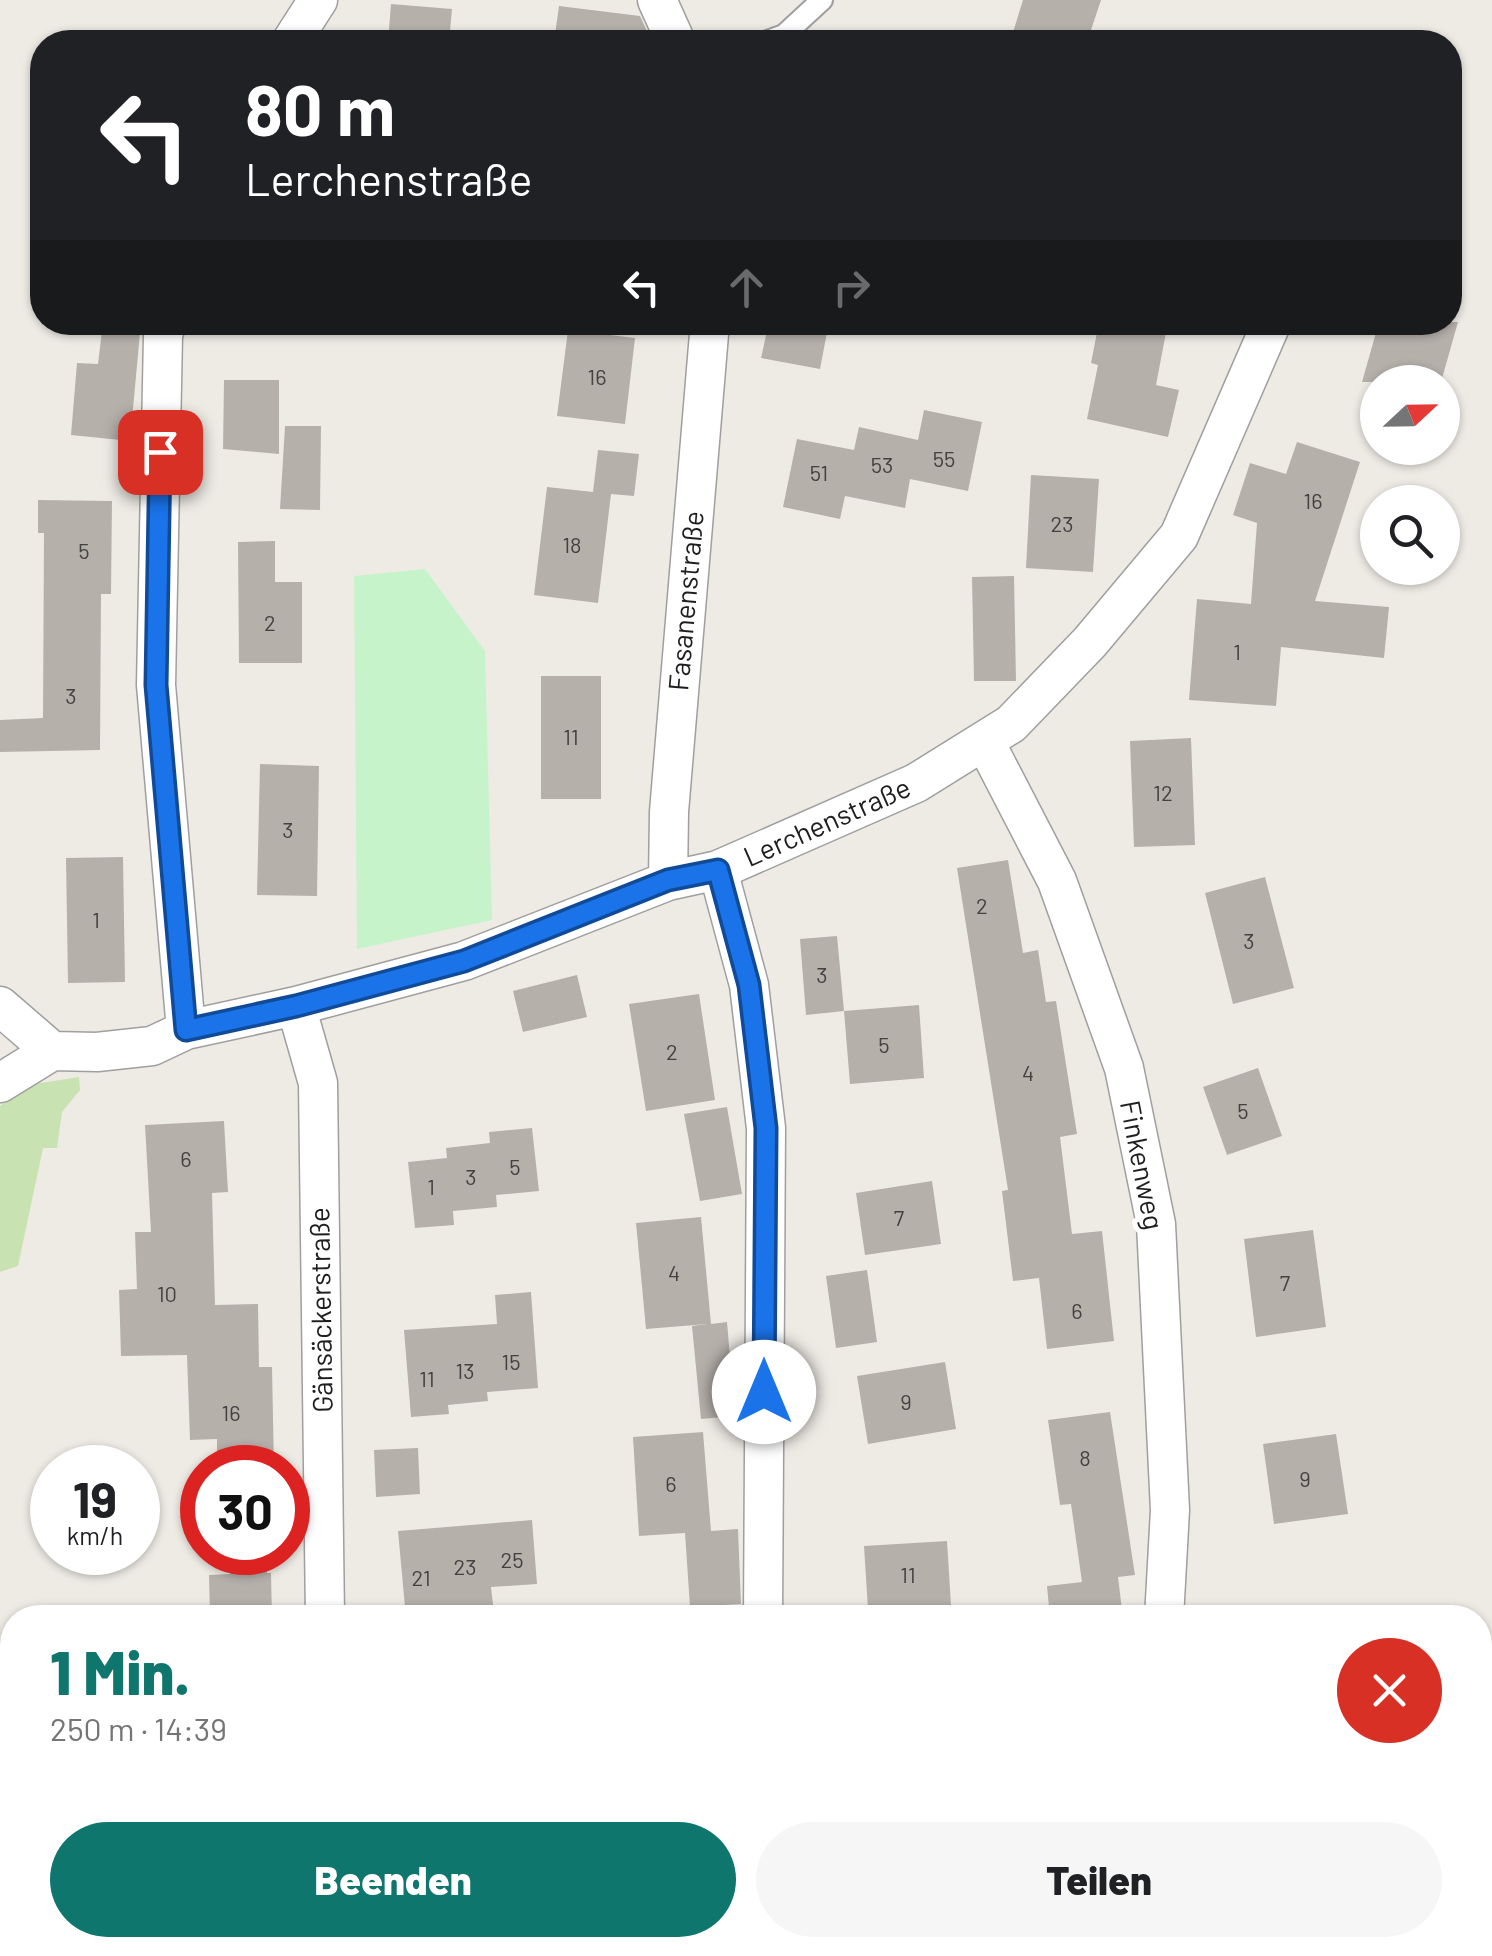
<!DOCTYPE html>
<html lang="de">
<meta charset="utf-8">
<style>
body{margin:0;font-family:Barlow,sans-serif;background:#f6f6f6;color:#202124;height:100vh;display:flex;flex-direction:column;font-size:38px;white-space:nowrap}
*{box-sizing:border-box;margin:0}
p{font-size:32px;color:#757577}
.icon{flex:none;width:55px;height:55px;fill:none;stroke:currentColor;stroke-width:2;stroke-linecap:round;stroke-linejoin:round}
.map{position:relative;flex:1;overflow:hidden}
.panel{position:absolute;left:0px;top:1605px;width:1492px;height:352px;display:flex;flex-direction:column;background:#fff;border-radius:40px 40px 0 0;box-shadow:0 2px 8px #0004}
.panel>*{flex:none}
.guide{position:absolute;left:30px;top:30px;width:1432px;height:305px;border-radius:40px;box-shadow:0 2px 8px #0004;background:#202124;color:#fff;overflow:hidden}
.needle{width:65px;rotate:68deg}
.controls{position:absolute;left:1360px;top:365px;display:grid;gap:20px}
.controls a{display:grid;place-items:center;width:100px;height:100px;border-radius:50%;background:#fff;box-shadow:0 2px 8px #0004;font-size:50px}
.speed{position:absolute;left:30px;top:1445px;display:flex;gap:20px;font-size:50px;font-weight:700;text-align:center}
.speed>*{display:grid;place-content:center;width:130px;height:130px;border-radius:50%;background:#fff;box-shadow:0 2px 8px #0004;line-height:1}
.speed small{font-size:25px;font-weight:400}
.speed .limit{border:15px solid #d22;background:#fff;color:#111}
.pin{position:absolute;display:grid;place-items:center;width:85px;height:85px;color:#fff;margin:-42px;border-radius:20px;box-shadow:0 5px 15px #0006}
.me{position:absolute;width:110px;margin:-55px;rotate:0deg;stroke-linejoin:round;filter:drop-shadow(0 0 8px #0008)}
.turn{display:flex;align-items:center;gap:35px;height:210px;padding:0 50px;font-size:45px}
.turn .icon{width:130px;height:130px;stroke-width:2.5}
.turn b{display:block;font-size:70px;line-height:85px}
.lanes{display:flex;align-items:center;height:95px;padding:0 50px;background:#0003;justify-content:center;gap:50px;direction:ltr}
.lanes .off{opacity:.35}
.round{display:grid;place-items:center;flex:none;width:105px;height:105px;border-radius:52px;background:#f6f6f6}
.head{display:flex;align-items:center;justify-content:space-between;height:170px;padding:0 50px}
h1{font-size:60px;font-weight:800;line-height:75px;color:#0f766e}
.cta{display:flex;gap:20px;margin-top:auto;padding:20px 50px}
.cta a{flex:1;height:115px;border-radius:60px;background:#0f766e;color:#fff;font-size:40px;font-weight:800;line-height:115px;text-align:center}
.cta a+a{background:#f6f6f6;color:#202124}
.map>svg:first-child{display:block}
</style>
<div class="map">
<svg width="1492" height="1956" viewBox="0 0 1492 1956">
<rect width="100%" height="100%" fill="#eeebe5"/>
<path fill="#c9e2b1" d="M79 1077 80 1090 62 1112 57 1148H43L18 1266 0 1272V1106L28 1085Z"/>
<path fill="#c7f3cb" d="M425 569 485 651 492 920 357 949 354 576Z
M520 1945H591V1956H521Z"/>
<path fill="#b6b0ab" d="M1023 0H1101L1087 42H1010Z
M391 4 452 9 449 42H388Z
M559 6 640 16 652 42H554Z
M103 322H141L130 441 71 435 77 363 98 364Z
M769 322H829L820 369 761 358Z
M1099 322H1168L1156 385 1179 390 1168 437 1087 419 1098 365 1091 363Z
M1379 322H1458L1441 382H1362Z
M568 330 635 338 625 424 557 416Z
M224 380H279V454L223 449Z
M924 410 982 422 968 491 910 479 905 508 845 496 840 519 783 507 797 439 854 450 859 427 918 440Z
M285 426H321L320 510 280 509Z
M1297 442 1360 462 1315 601 1389 607 1384 658 1281 647 1276 706 1189 700 1197 599 1251 604 1257 523 1233 515 1250 463 1286 474Z
M598 450 639 454 634 496 611 494 598 603 534 595 547 487 593 492Z
M1031 475 1099 479 1093 572 1026 568Z
M38 500 112 501 111 594H101L100 750 0 752V720L43 718 44 533H38Z
M275 541V582H302V663H239L238 542Z
M1014 576 1016 681H974L972 577Z
M541 676H601V799H541Z
M1191 738 1195 845 1134 847 1130 741Z
M260 764 319 766 317 896 257 895Z
M123 857 125 982 68 983 66 858Z
M1008 860 1023 953 1038 950 1046 1002 1056 1001 1077 1134 1060 1137 1072 1234 1102 1231 1114 1341 1047 1349 1039 1278 1013 1281 1002 1191 1008 1190 957 868Z
M1265 877 1294 988 1233 1004 1205 893Z
M837 936 844 1011 806 1015 800 939Z
M577 975 587 1017 523 1032 513 991Z
M699 994 715 1100 646 1111 629 1004Z
M919 1005 924 1078 850 1084 844 1011Z
M1258 1068 1282 1136 1227 1155 1203 1087Z
M727 1107 742 1194 700 1201 684 1114Z
M224 1121 228 1192 212 1193 215 1305 258 1304 259 1367H272L274 1468H217V1439L190 1440 187 1355 121 1356 119 1290 137 1289 135 1232H151L145 1125Z
M532 1128 539 1191 496 1195 497 1207 453 1211 454 1225 415 1228 408 1162 447 1158 446 1148 490 1143 489 1132Z
M932 1181 941 1244 865 1255 856 1193Z
M701 1217 711 1324 727 1322 735 1416 701 1419 692 1326 707 1324 646 1329 636 1223Z
M1313 1230 1326 1327 1256 1337 1244 1239Z
M867 1270 877 1342 836 1348 826 1276Z
M531 1292 538 1388 487 1392 488 1401 448 1405 449 1414 411 1417 404 1330 497 1324 495 1295Z
M945 1362 956 1429 868 1444 857 1376Z
M1110 1412 1135 1575 1118 1577 1123 1618H1050L1047 1586 1082 1582 1071 1504 1060 1505 1048 1420Z
M703 1432 711 1531 738 1529 741 1604 690 1607 685 1533 639 1536 633 1437Z
M1336 1434 1348 1514 1274 1524 1263 1444Z
M418 1448 420 1494 376 1497 374 1450Z
M532 1520 537 1584 491 1587 494 1613 406 1618 398 1531Z
M947 1541 951 1605 868 1610 864 1546Z
M230 1552H267V1573H271L272 1618H210L209 1575 230 1574Z"/>
<g fill="none" stroke-linecap="round" stroke-linejoin="round">
<defs>
<path id="service" d="M765 42 784 35 822 0"/>
<path id="minor" d="M657 0 676 42
M291 42 318 0
M167 322 163 335 156 685 186 1030
M985 742 1057 881 1124 1068 1156 1224 1170 1510 1164 1618
M718 870 749 985 766 1128 763 1618
M668 881 669 812 710 322
M0 1006 52 1051
M296 1006 318 1083 325 1618
M0 1083 52 1051 97 1052 152 1046 186 1030 296 1006 464 961 668 881 718 870 916 783 1011 724 1090 642 1179 536 1272 322
M337 1945 338 1956
M781 1945 782 1956
M1264 1945 1271 1956"/>
<path id="primary" d="M0 1848 12 1941"/>
</defs>
<use href="#service" stroke="#9f9f9f" stroke-width="24"/>
<use href="#minor" stroke="#9f9f9f" stroke-width="41"/>
<use href="#primary" stroke="#866012" stroke-width="59"/>
<use href="#service" stroke="#fff" stroke-width="20"/>
<use href="#minor" stroke="#fff" stroke-width="38"/>
<use href="#primary" stroke="#f1d1a7" stroke-width="55"/>
</g>
<g fill="none" stroke-linecap="round" stroke-linejoin="round">
<defs>
<path id="route" d="M160 452 156 685 186 1030 296 1006 464 961 668 880 718 870 749 985 766 1128 764 1392"/>
</defs>
<use href="#route" stroke="#114b97" stroke-width="25"/>
<use href="#route" stroke="#1a73e8" stroke-width="18"/>
</g>
<g text-anchor="middle" stroke-width="10" stroke-linejoin="round" paint-order="stroke">
<g font-size="22" fill="#444241">
<text x="597" y="385">16</text>
<text x="944" y="467">55</text>
<text x="882" y="473">53</text>
<text x="819" y="481">51</text>
<text x="1313" y="509">16</text>
<text x="1062" y="532">23</text>
<text x="572" y="553">18</text>
<text x="84" y="559">5</text>
<text x="270" y="631">2</text>
<text x="1237" y="660">1</text>
<text x="71" y="704">3</text>
<text x="571" y="745">11</text>
<text x="1163" y="801">12</text>
<text x="288" y="838">3</text>
<text x="982" y="914">2</text>
<text x="96" y="928">1</text>
<text x="1249" y="949">3</text>
<text x="822" y="983">3</text>
<text x="884" y="1053">5</text>
<text x="672" y="1060">2</text>
<text x="1028" y="1081">4</text>
<text x="1243" y="1119">5</text>
<text x="186" y="1167">6</text>
<text x="515" y="1175">5</text>
<text x="471" y="1185">3</text>
<text x="431" y="1195">1</text>
<text x="899" y="1226">7</text>
<text x="674" y="1281">4</text>
<text x="1285" y="1291">7</text>
<text x="167" y="1302">10</text>
<text x="1077" y="1319">6</text>
<text x="511" y="1370">15</text>
<text x="465" y="1379">13</text>
<text x="427" y="1387">11</text>
<text x="906" y="1410">9</text>
<text x="231" y="1421">16</text>
<text x="1085" y="1466">8</text>
<text x="1305" y="1487">9</text>
<text x="671" y="1492">6</text>
<text x="512" y="1568">25</text>
<text x="465" y="1575">23</text>
<text x="908" y="1583">11</text>
<text x="421" y="1586">21</text>
</g>
<g font-size="28" fill="#1e1e1e" stroke="#fff">
<text transform="translate(686 601) rotate(-85)" y="10">Fasanenstraße</text>
<text transform="translate(827 822) rotate(-24)" y="10">Lerchenstraße</text>
<text transform="translate(1142 1165) rotate(79)" y="10">Finkenweg</text>
<text transform="translate(321 1310) rotate(-91)" y="10">Gänsäckerstraße</text>
</g>
</g>
</svg>
<div class="controls">
<a><svg class="needle" viewBox="-14 -14 28 28"><path d="M0-13l5 13h-10z" fill="#e53935"/><path d="M0 13l5-13h-10z" fill="#757577"/></svg></a>
<a><svg class="icon" aria-label="search" viewBox="0 0 24 24"><circle cx="10" cy="10" r="6"/><path d="M15 15l6 6"/></svg></a>
</div>
<div class="speed"><div>19<small>km/h</small></div><div class="limit">30</div></div>
<div class="pin" style="left:160px;top:452px;background:#d93025"><svg class="icon" aria-label="arrive" viewBox="0 0 24 24"><path d="M6 21V4h12l-3 4 3 4H6"/></svg></div>
<svg class="me" style="left:764px;top:1392px" viewBox="-20 -20 40 40"><circle r="19" fill="#fff"/><path d="M0-13L10 11 0 6-10 11z" fill="#1a73e8"/></svg>
<div class="guide">
<div class="turn"><svg class="icon" aria-label="left" viewBox="0 0 24 24"><path d="M17 20v-9H6M10 6l-5 5 5 5"/></svg><div><b>80 m</b>Lerchenstraße</div></div>
<div class="lanes"><svg class="icon" aria-label="left" viewBox="0 0 24 24"><path d="M17 20v-9H6M10 6l-5 5 5 5"/></svg><svg class="icon off" aria-label="ahead" viewBox="0 0 24 24"><path d="M12 20V5M6 11l6-6 6 6"/></svg><svg class="icon off" aria-label="right" viewBox="0 0 24 24"><path d="M7 20v-9h11M14 6l5 5-5 5"/></svg></div>
</div>
<section class="panel">
<div class="head"><div><h1>1 Min.</h1><p>250 m · 14:39</p></div><a class="round" style="background:#d93025;color:#fff"><svg class="icon" aria-label="close" viewBox="0 0 24 24"><path d="M6 6l12 12M18 6L6 18"/></svg></a></div>
<div class="cta"><a>Beenden</a><a>Teilen</a></div>
</section>
</div>
